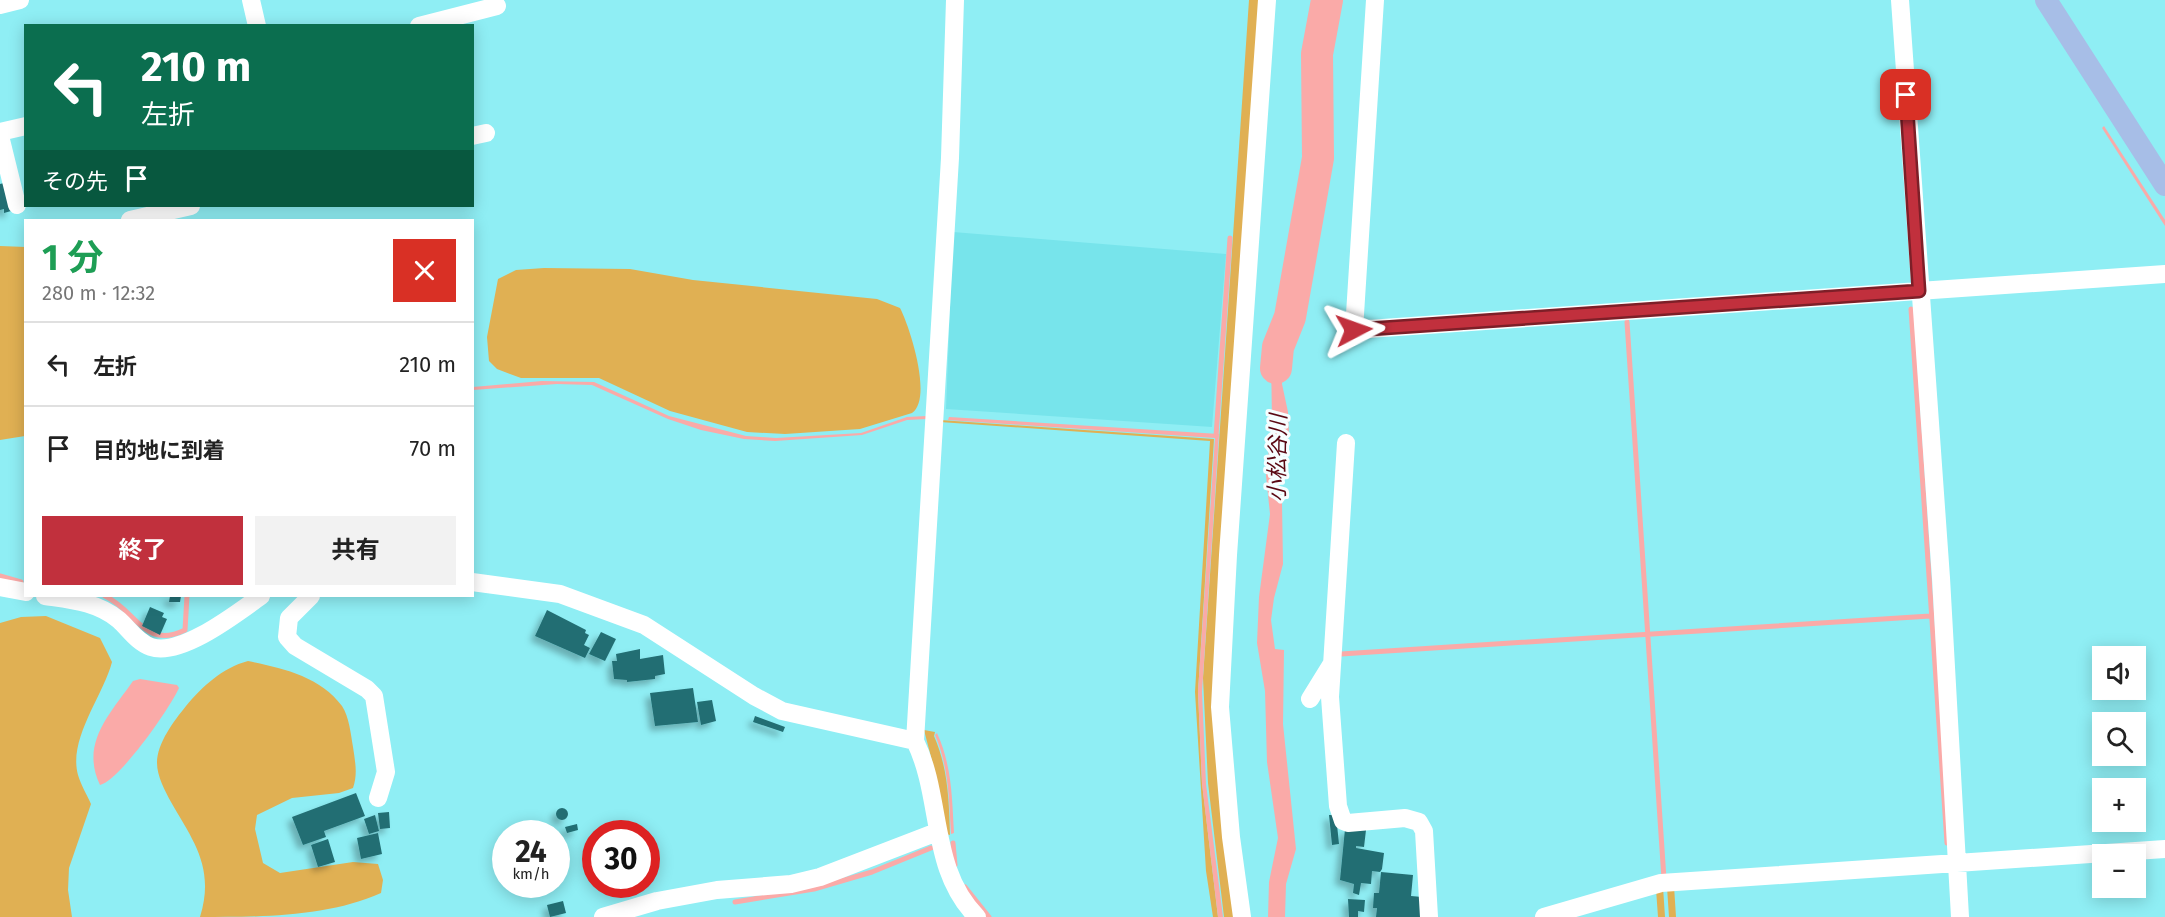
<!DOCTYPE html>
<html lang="ja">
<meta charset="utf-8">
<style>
body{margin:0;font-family:"Fira Sans","Noto Sans JP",sans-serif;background:#f2f2f2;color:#222;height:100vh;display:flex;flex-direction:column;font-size:22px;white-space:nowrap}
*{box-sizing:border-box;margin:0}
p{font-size:20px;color:#767676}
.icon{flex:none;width:33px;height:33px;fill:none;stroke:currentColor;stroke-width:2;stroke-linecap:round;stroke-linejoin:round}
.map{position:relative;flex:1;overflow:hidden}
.sheet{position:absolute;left:24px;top:219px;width:450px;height:378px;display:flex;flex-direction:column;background:#fff;border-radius:0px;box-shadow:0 3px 15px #0003}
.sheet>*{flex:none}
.guide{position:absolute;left:24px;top:24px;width:450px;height:183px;border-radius:0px;box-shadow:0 3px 15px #0003;background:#0b6e4f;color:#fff;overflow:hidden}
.buttons{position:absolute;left:2092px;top:646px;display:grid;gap:12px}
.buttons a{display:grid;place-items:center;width:54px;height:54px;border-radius:0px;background:#fff;box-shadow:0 3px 15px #0003;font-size:30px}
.speed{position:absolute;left:492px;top:820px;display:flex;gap:12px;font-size:30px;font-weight:700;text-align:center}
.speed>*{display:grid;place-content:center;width:78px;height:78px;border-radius:50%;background:#fff;box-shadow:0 3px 15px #0003;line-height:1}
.speed small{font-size:15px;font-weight:400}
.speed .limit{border:9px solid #d22;background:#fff;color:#111}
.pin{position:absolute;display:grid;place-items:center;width:51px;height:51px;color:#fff;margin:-26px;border-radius:12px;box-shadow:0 3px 9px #0006}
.me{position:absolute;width:66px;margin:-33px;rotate:86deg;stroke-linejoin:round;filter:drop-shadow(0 0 4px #0008)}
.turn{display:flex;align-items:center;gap:21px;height:126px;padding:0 18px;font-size:27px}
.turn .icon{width:78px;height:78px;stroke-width:2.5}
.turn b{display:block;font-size:42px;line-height:51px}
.then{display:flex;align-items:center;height:57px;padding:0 18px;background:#0003;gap:12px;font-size:22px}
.round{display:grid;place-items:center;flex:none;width:63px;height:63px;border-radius:0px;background:#f2f2f2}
.head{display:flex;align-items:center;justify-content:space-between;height:102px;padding:0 18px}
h1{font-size:36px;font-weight:700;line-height:45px;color:#1e9e55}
.action{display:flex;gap:12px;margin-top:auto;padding:12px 18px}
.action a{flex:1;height:69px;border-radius:0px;background:#c1303d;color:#fff;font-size:24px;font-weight:700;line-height:69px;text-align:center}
.action a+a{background:#f2f2f2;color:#222}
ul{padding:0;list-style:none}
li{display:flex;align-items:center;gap:18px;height:84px;padding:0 18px;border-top:2px solid #e0e0e0}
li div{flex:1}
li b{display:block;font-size:22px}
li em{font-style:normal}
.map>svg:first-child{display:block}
</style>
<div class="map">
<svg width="2165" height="917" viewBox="0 0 2165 917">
<defs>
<filter id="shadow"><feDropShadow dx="-5" dy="5" stdDeviation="3" flood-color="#0004"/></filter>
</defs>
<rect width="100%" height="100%" fill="#8feef4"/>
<path fill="#77e4eb" d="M953 232 1226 254 1212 427 946 409Z"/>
<path fill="#e0b053" d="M1249 0H1261L1219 669 1239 917H1224L1208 783 1203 678Z
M0 246 26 247 25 436 0 440Z
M544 268 630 269 693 280 877 299 900 308C910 327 933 399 912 413L860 429 785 434 747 432 670 411 599 378H521L497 369 489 361 487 337 498 279 516 270Z
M940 420 1214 439 1198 692 1202 783 1218 917H1213L1206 871 1195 692 1210 441 940 422Z
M46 616 100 638 112 662C103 696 68 739 78 775 81 785 87 795 91 804L69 868 68 890 72 917H0V623L21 617Z
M248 661C281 668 320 676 342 706 349 716 351 735 353 747 355 761 358 774 353 788L339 793 292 798 257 815 255 829 263 863 280 873 353 862 378 864 383 880 381 893C328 917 260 917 200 917 215 868 194 842 171 802 165 791 157 776 157 763 157 743 174 721 186 706 203 686 222 668 248 661Z
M924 730 935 732 934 736C948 768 949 800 950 835L946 834 936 776Z
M1674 886 1676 917H1669L1667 887Z
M1663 887 1665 917H1658L1656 889Z"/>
<path fill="#faaaa8" d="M2104 126 2165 220V226L2102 128Z
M1284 320 1289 344 1283 358 1282 384 1288 412 1289 435 1277 473 1282 503 1283 564 1274 598 1271 620 1275 649 1284 650 1283 724 1296 849 1286 884 1285 917H1268L1269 882 1278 838 1267 762 1265 691 1257 643 1259 597 1270 514 1266 476 1272 423 1271 353 1275 335Z
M542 381 594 382 669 416 746 436 776 438 861 433 907 417 927 416 926 419 907 420 862 435 775 441 744 439 701 430 668 419 592 385 557 384 473 390V387Z
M949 417 1219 434 1202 692 1206 784 1223 917H1218L1202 784 1198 691 1215 438 948 420Z
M140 679 177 685 179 688C170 708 120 780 100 785 80 743 110 714 133 681Z
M937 733C952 766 952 798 954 833L951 834C949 799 949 768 935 735Z"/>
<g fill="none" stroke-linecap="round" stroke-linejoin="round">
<path stroke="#faaaa8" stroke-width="5" d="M1911 309 1947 843
M1627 322 1664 879
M1216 436 1230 238
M0 576 21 582
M105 596C137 611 144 650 185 630L187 596
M1341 654 1930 616
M953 843 955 865
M965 887 989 917
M735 902 814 889 872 872 931 848"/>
<path stroke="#faaaa8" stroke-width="32" d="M1276 368 1278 347 1290 317 1318 158 1317 54 1327 0"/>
</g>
<path fill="#226e73" filter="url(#shadow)" d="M4 183 11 211 4 213V209L0 210V184Z
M170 596H181L180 602H169Z
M150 607 164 613 162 617 167 619 160 635 142 626Z
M547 610 586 630 585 633 589 635 584 645 590 648 585 658 535 636Z
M601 632 616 639 605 661 589 654Z
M640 649V659L663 655 665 674 655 676V679L627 682V680L614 679 612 661H617L616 654Z
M693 688 698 722 655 726 650 693Z
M712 700 716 721 701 725 697 702Z
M755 716 785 727 783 732 753 722Z
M356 793 365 816 324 831 326 837 303 845 292 817Z
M556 814a6 6 0 1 1 12 0a6 6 0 1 1-12 0Z
M389 812 390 828 380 829 378 813Z
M375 815 379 831 369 834 364 819Z
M1329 815H1336L1339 844 1332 845Z
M577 824 578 830 567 833 565 827Z
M1345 829 1366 830 1364 847 1356 846V848L1384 853 1382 869 1380 872 1372 871 1371 884 1361 883 1359 895 1353 893 1354 884 1340 880Z
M378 833 382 854 361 859 357 838Z
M328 839 335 862 318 867 311 845Z
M646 854H655V868L651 870 646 871Z
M1381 872 1413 875 1411 896 1422 897 1420 917H1376L1377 908H1373L1374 893H1379Z
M1348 899 1365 900 1364 912 1358 911V917H1349Z
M563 901 566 913 550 917 547 905Z"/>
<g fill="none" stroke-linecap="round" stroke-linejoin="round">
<path stroke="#fff" stroke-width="18" d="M251 0 257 26
M955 0 950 158 915 741C943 798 929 869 977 917
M1375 0 1354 330 2165 274
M1900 0 1941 578 1960 917
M0 5 20 0
M419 26 497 6
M0 132 26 126
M0 136 17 205
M472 136 486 133
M130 220 191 206
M1346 443 1330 697 1338 806 1343 821 1348 823 1405 818 1419 822 1424 831 1429 917
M472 582 560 594 644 625 754 696 782 711 915 741
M0 587 26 592
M45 596C72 600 97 602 119 620 129 629 137 642 151 647 181 657 237 613 261 596
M311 596 289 618 287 637 295 646 367 689 374 696 386 772 378 798
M1310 699 1331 665
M603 917 657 901 717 890 791 884 820 877 937 832
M1242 917 1231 837 1220 707 1228 555 1267 0
M1544 917 1661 883 2165 849"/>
<path stroke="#a7bee7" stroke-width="22" d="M2046 0 2165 185"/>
</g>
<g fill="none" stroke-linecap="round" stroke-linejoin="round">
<defs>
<path id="route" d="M1354 330 1919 291 1906 95"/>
</defs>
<use href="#route" stroke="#7d1f28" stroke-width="15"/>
<use href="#route" stroke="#c1303d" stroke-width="10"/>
</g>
<g text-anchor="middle" stroke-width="6" stroke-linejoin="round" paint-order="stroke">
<g font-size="22" font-style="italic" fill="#5a0813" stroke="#f6feff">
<text transform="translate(1277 458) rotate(-89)" y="8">小松谷川</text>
</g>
</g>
</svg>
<div class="buttons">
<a><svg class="icon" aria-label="sound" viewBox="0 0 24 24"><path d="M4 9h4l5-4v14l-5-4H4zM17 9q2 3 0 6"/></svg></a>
<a><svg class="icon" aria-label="search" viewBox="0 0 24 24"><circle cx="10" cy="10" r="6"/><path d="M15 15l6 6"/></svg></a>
<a>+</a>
<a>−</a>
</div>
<div class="speed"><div>24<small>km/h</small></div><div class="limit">30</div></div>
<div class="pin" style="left:1906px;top:95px;background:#d93025"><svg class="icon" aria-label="arrive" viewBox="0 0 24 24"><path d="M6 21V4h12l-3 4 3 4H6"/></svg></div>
<svg class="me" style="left:1354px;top:330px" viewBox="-20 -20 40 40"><path d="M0-17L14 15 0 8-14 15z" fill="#c1303d" stroke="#fff" stroke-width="4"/></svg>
<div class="guide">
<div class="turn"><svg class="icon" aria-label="left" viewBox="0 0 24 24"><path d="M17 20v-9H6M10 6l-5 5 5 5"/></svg><div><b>210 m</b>左折</div></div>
<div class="then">その先<svg class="icon" aria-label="arrive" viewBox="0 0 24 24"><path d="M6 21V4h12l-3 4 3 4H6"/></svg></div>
</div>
<section class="sheet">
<div class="head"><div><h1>1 分</h1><p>280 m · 12:32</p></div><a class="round" style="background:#d93025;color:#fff"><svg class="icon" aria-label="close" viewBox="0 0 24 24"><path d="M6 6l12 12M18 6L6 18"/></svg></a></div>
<ul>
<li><svg class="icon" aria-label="left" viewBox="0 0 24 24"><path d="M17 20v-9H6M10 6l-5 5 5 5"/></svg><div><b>左折</b></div><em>210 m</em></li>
<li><svg class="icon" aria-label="arrive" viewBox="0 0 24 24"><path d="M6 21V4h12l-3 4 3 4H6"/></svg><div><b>目的地に到着</b></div><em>70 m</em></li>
</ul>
<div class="action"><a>終了</a><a>共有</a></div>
</section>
</div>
